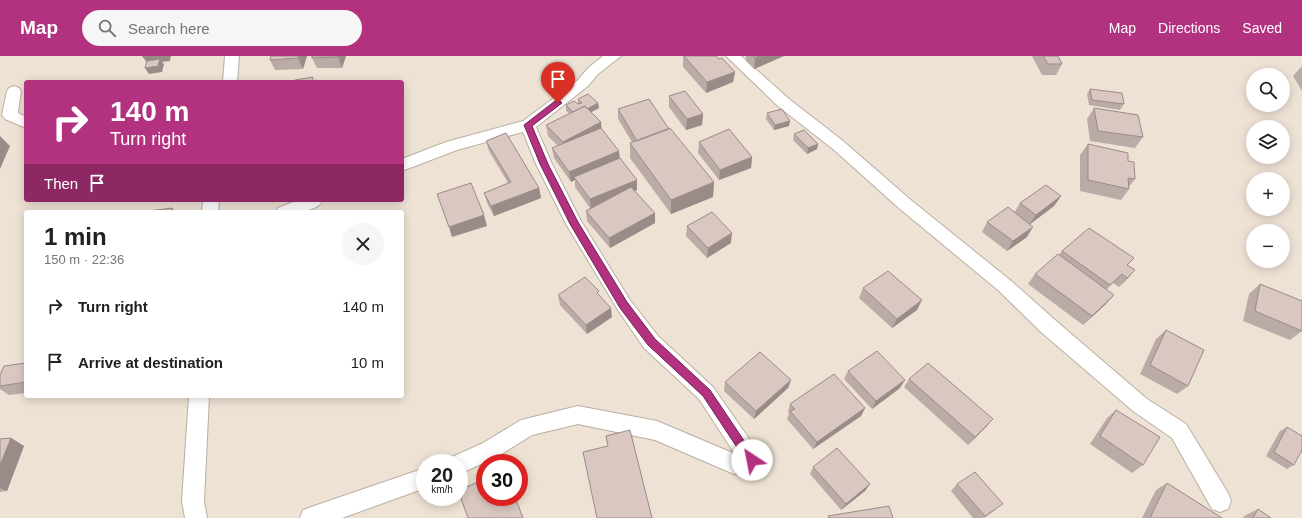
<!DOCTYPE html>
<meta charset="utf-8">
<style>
body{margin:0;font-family:Helvetica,sans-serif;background:#f6f6f6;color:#202124;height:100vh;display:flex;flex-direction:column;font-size:15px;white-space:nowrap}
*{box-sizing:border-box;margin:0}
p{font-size:13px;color:#757577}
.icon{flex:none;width:22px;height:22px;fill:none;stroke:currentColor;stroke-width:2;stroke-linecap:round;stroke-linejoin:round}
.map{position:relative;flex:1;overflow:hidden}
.drawer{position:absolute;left:24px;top:154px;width:380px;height:188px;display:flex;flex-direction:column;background:#fff;border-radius:4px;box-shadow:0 2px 10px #0003}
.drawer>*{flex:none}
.top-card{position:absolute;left:24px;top:24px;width:380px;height:122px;border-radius:4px;box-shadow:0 2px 10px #0003;background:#b2327f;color:#fff;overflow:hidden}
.controls{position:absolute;left:1246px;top:12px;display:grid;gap:8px}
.controls a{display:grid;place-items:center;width:44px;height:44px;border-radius:50%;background:#fff;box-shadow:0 2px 10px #0003;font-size:20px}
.speed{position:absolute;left:416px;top:398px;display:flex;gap:8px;font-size:20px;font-weight:700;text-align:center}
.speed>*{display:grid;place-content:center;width:52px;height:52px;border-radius:50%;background:#fff;box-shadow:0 2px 10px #0003;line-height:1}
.speed small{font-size:10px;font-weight:400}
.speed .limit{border:6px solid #d22;background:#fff;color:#111}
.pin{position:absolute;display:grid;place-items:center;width:34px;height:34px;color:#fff;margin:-41px -17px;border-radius:50% 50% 50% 0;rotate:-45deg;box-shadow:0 0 4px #0007}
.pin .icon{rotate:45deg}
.me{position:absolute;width:44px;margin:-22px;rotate:326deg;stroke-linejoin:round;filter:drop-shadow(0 0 3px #0008)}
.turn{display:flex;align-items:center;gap:14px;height:84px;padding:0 20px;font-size:18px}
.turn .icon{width:52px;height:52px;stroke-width:2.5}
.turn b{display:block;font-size:28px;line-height:34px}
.then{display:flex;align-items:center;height:38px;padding:0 20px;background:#0003;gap:8px;font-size:15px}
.round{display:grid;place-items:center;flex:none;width:42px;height:42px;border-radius:21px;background:#f6f6f6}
.summary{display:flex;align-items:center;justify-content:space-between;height:68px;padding:0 20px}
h1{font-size:24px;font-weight:700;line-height:30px}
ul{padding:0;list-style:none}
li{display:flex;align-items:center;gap:12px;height:56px;padding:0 20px}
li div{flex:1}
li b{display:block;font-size:15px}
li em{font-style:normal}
header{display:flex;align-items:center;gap:24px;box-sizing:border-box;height:56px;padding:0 20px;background:#b2327f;color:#fff}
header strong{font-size:19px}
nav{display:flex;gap:22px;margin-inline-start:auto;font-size:14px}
.search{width:280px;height:36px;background:#f6f6f6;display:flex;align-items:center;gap:10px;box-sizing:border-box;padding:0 14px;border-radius:22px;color:#757577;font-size:15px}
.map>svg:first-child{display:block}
</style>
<header>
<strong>Map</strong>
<div class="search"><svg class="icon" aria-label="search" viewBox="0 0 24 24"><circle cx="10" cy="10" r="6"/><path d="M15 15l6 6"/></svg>Search here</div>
<nav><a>Map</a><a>Directions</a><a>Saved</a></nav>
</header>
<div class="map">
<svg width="1302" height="462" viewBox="0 0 1302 462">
<rect width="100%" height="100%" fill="#eee2d4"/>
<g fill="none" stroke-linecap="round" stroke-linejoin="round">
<defs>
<path id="minor" d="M225 0H239L237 26H223Z
M603 0H621L598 18 588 30 536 71 552 108 581 165 630 244 658 280 713 331 759 397 762 404 759 411 734 418 655 384 578 368 532 379 497 401 459 418V407H449L452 401 483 387 521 364 578 350 657 365 735 398 699 343 644 292 618 254 566 168 536 108 523 76 457 94 402 115V103L446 86 523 65 578 24 588 12Z
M726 0H741L789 43 843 85 912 145 1010 224 1055 264 1147 343 1186 368 1228 437 1231 445 1228 453 1220 456 1212 453 1172 382 1133 355 1041 276 998 234 900 153 833 93 779 51Z
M14 30 19 32 21 35 18 57 26 61V72L5 63 2 59 7 35 9 32Z
M203 144H219L218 156H202Z
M298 144H323C316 158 289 156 276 156L278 152Z
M189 340H209L204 445 207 462H185L182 445Z
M425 412V432L342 462H300L303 454 311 451Z"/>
</defs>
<use href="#minor" stroke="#bbafa2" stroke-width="2"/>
<use href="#minor" fill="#fff" fill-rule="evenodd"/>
</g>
<path fill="#bbaba6" d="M271 0H307L303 13 275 14 270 4Z
M312 0H346L342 12H317L312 2Z
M683 0 735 16 733 26 706 37 683 11Z
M746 0H784L754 13 746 5Z
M1032 0H1058L1062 8 1056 19H1042Z
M1302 10V35L1293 20Z
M1090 33 1124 48 1120 54 1089 49 1087 38Z
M669 40 703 58 702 69 686 74 669 51Z
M578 43 598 47 599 52 591 56 620 102 637 134 634 135 655 157V167L610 192 587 165 586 155 590 152 575 131V124L571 126 554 102 552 92 558 90 548 80 546 69 570 58 566 55V49L578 48Z
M1094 52 1143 81 1135 92 1090 85 1087 63Z
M618 53 669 73 714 126 713 141 671 158 630 102V87L632 86 618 63Z
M767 57 789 70 774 74 766 63Z
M794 78 818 88 817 93 807 98 793 84Z
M486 85 539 132 541 142 494 160 487 147 484 137 508 127 489 95Z
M699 86 752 101 751 112 719 124 698 97Z
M1088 88 1128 105 1135 123 1129 131V133L1121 144 1080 135V99Z
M1061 140 1054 150 1030 168 1027 181 1007 195 982 176 987 166 1014 157 1020 147Z
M687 170 731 187 707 202 686 180Z
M1062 195 1128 209 1135 214 1126 224 1119 231 1113 227 1107 233 1106 248 1083 269 1028 228 1035 218 1059 199Z
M1260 228 1302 245V275L1290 284 1243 265 1249 238Z
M863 232 917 254 892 272 859 242Z
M558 239 612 261 587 278 560 249Z
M1166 274 1188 330 1177 338 1140 318 1156 283Z
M26 307V337L9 339 0 333V319Z
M848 315 900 332 872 353 844 323Z
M909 323 993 363 968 389 904 331Z
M791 324 788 332 754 363 724 335 725 326Z
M790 348 865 352 861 360 813 393 787 363 789 358 788 356Z
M1116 354 1143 409 1132 417 1090 388 1107 362Z
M1287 371 1294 409 1287 413 1266 400 1280 375Z
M11 382 24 390 7 435 0 436V383Z
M813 411 870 428 865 435 841 454 810 418Z
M1167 427 1222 462H1142L1156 434Z
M957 428 995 454 984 462H973L951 435Z
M1258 453 1271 462H1243L1244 460Z"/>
<path fill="#998b87" d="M142 0H171L170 5 162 6 164 8 162 16 149 18 145 12 148 8Z
M299 0H307L303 13 298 2Z
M338 0H346L342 12 338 1Z
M760 0H784L754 13 755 2Z
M735 16 733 26 706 37 707 26Z
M598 47 599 52 577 64 576 59Z
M703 58 702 69 686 74 687 63Z
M790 65 789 70 774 74 775 69Z
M402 66 404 74H402Z
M601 66 602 77 564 96 563 86Z
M0 80 10 90 0 113Z
M818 88 817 93 807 98 808 92Z
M619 95 620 105 574 121 575 124 571 126 569 116Z
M752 101 751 112 719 124 720 114Z
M637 124V134L591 154 590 143Z
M714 126 713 141 671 158V144Z
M539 132 541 142 494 160 491 150Z
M1061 140 1054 150 1029 169 1036 159Z
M172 152 176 156H171Z
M655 157V167L610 192 609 182Z
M484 159 487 170 452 181 449 171Z
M1033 171 1027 181 1007 195 1013 185Z
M732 177 731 187 707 202 708 192Z
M1135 214 1126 224 1119 231 1127 222Z
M1114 239 1106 248 1083 269 1092 260Z
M922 244 917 254 892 272 897 263Z
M611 252 612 261 587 278 586 269Z
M791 324 788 332 754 363 756 355Z
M905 324 900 332 872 353 876 345Z
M865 352 861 360 813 393 817 386Z
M993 363 986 371 968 389 975 381Z
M11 382 24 390 7 435 0 432V409Z
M870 428 865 435 841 454 846 448Z"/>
<path fill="#dac7c1" stroke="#998b87" d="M271 0H299L298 2 270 4Z
M312 0H338V1L312 2Z
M684 0H716L719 3 722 2 735 16 707 26Z
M753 0H760L755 2Z
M1043 0H1058L1062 8H1048Z
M160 3 158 10 145 12 147 5Z
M313 21V25L317 24V26H295V24Z
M1090 33 1122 37 1124 48 1092 44Z
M685 35 703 58 687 63 669 40Z
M588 38 598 47 587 53 585 50 573 56 566 49 574 45 578 48 582 47 578 43Z
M649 43 669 73 637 85 618 53Z
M585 50 601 66 563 86 546 69Z
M1094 52 1138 59 1143 81 1098 75Z
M782 53 790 65 775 69 767 57Z
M601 72 619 95 569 116 552 92Z
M670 72 714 126 671 144 630 87Z
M729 73 752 101 720 114 699 86Z
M804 74 818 88 808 92 794 78Z
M506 77 539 132 491 150 484 137 511 126 486 85Z
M1088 88 1128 97V105L1134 106 1135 123 1128 122 1129 133 1088 124Z
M620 102 637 124 590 143 574 121Z
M471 127 484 159 449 171 437 138Z
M1046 129 1061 140 1036 159 1020 147Z
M631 131 655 157 609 182 586 155Z
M1008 151 1033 171 1013 185 987 166Z
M172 152 171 156H141Z
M712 156 732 177 708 192 687 170Z
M1089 172 1134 202 1127 209 1135 214 1127 222 1122 218 1110 229 1062 195Z
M1058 198 1114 239 1092 260 1035 218Z
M888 215 922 244 897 263 863 232Z
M585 221 599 235 597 237 611 252 586 269 558 239Z
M1260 228 1302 245V275L1255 255Z
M1166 274 1204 294 1188 330 1150 309Z
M877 295 905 324 876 345 848 315Z
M760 296 791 324 756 355 725 326Z
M26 307V326L0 330V319L4 310Z
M928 307 993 363 975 381 909 323Z
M834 318 865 352 817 386 790 355 795 353 790 348Z
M1116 354 1160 381 1143 409 1100 380Z
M1287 371 1302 380V394L1294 409 1274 396Z
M630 374 652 462H597L583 396 608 390 606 380Z
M11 382 0 409V383Z
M837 392 870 428 846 448 813 411Z
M975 416 1003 448 985 460 957 428Z
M483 424 485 429V441H515L523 462H468L459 437V434Z
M1167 427 1222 462H1150Z
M889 450 893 462H829L828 460Z
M1258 453 1271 462H1253Z"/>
<path fill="#b2327f" stroke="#742053" d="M555 45H560L562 47 532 70 548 108 578 166 627 246 655 283 710 334 755 401 757 404 755 408 752 409 748 408 703 340 648 289 620 252 570 168 540 108 524 69Z"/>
</svg>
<div class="controls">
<a><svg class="icon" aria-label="search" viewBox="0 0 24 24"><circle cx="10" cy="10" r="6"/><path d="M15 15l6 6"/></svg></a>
<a><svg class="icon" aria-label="layers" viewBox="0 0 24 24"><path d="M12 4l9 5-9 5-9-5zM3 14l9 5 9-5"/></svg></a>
<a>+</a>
<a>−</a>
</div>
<div class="speed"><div>20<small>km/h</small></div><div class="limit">30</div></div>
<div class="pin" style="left:558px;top:47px;background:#d93025"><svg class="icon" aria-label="arrive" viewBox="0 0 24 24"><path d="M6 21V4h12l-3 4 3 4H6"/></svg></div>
<svg class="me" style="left:752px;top:404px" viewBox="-20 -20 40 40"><circle r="19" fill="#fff"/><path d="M0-13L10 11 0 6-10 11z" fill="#b2327f"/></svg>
<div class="top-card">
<div class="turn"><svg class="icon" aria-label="right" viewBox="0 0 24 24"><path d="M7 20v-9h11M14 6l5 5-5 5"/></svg><div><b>140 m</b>Turn right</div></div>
<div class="then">Then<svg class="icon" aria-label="arrive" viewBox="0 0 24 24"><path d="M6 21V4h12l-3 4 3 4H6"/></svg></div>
</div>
<section class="drawer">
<div class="summary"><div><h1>1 min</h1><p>150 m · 22:36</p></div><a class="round"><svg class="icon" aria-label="close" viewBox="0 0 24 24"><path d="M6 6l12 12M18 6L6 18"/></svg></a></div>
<ul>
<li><svg class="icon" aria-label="right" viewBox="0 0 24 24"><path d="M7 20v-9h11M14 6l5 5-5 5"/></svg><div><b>Turn right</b></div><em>140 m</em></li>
<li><svg class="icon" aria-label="arrive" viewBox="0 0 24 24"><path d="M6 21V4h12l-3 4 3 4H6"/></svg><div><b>Arrive at destination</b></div><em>10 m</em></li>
</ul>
</section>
</div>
